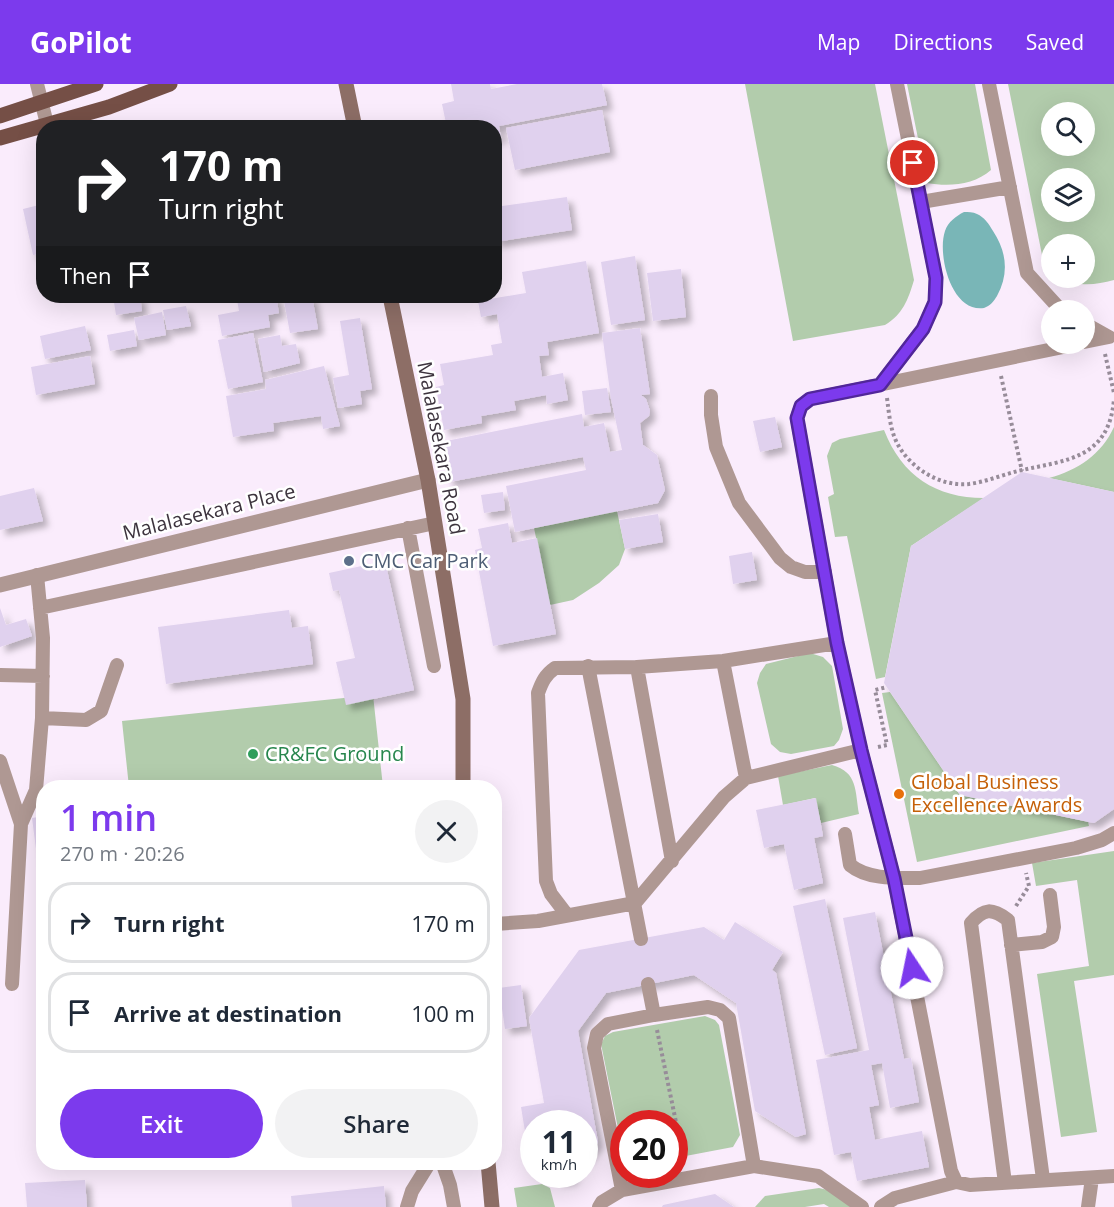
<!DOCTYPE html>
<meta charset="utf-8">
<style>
body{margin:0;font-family:"Open Sans",sans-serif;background:#f2f2f3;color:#1f2937;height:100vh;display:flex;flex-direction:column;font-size:22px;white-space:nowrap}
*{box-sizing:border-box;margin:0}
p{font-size:20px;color:#747a83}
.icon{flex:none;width:33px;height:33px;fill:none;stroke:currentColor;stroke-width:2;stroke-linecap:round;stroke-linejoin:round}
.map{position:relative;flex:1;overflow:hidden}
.panel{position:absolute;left:36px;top:696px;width:466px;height:390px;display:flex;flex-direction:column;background:#fff;border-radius:24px;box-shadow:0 6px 24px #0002}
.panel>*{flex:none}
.hud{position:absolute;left:36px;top:36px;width:466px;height:183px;border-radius:24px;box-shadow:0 6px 24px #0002;background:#202124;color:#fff;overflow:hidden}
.tools{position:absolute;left:1041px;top:18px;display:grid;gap:12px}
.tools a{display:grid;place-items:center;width:54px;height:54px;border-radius:50%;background:#fff;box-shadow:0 6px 24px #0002;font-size:30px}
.speed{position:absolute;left:520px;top:1026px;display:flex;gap:12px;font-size:30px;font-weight:700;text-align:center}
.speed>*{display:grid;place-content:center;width:78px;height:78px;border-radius:50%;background:#fff;box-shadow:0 6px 24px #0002;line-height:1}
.speed small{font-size:15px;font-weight:400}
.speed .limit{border:9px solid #d22;background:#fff;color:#111}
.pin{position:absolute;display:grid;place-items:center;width:51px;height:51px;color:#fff;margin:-26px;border:3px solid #fff;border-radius:50%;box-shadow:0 2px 6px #0007}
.me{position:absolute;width:66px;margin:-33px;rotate:349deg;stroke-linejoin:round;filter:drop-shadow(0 0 4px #0008)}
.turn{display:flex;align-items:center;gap:21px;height:126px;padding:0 24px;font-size:27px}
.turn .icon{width:78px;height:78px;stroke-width:2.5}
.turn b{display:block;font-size:42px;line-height:51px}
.then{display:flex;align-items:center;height:57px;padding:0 24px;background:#0003;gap:12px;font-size:22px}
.round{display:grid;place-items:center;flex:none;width:63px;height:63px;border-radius:32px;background:#f2f2f3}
.headline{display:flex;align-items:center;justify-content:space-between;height:102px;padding:0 24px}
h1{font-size:36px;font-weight:600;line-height:45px;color:#7c3aed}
.cta{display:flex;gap:12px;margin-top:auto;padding:12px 24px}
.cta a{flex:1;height:69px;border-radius:36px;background:#7c3aed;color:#fff;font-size:24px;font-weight:600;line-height:69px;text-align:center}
.cta a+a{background:#f2f2f3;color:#1f2937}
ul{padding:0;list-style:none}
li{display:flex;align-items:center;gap:18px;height:81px;margin:0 12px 9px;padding:0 12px;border:3px solid #e0e1e3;border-radius:24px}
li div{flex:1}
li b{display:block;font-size:22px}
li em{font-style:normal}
header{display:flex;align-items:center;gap:36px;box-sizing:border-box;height:84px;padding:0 30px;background:#7c3aed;color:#fff}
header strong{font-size:28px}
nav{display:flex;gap:33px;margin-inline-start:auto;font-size:21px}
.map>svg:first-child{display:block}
</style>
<header>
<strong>GoPilot</strong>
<nav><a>Map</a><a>Directions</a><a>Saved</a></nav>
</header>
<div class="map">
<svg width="1114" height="1123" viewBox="0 0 1114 1123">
<defs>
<filter id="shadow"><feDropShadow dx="5.5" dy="5.5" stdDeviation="3" flood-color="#0004"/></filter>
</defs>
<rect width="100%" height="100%" fill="#faecfc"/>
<path fill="#b2ccac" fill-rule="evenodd" d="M745 0H875L914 196C908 216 903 230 885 241L793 257Z
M907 0H975L991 86C974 101 949 103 927 99Z
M1008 0H1114V196C1095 201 1079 203 1061 194H1084V160H1052L1051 186 1043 176ZM1052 28H1084V62H1052ZM1052 94H1084V128H1052Z
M1114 343V408L1049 394C1078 386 1101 371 1114 343Z
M884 346C902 392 936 414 984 414L911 462 885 593 876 595 847 452 835 453 828 413 834 410 827 372 832 359 840 355Z
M617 427 625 465 619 481 599 499 573 516 550 521 534 444Z
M810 569 823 573 832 582 843 645 839 656 834 662 791 670 780 668 771 660 757 599 760 589 766 580Z
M890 608 960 711 1088 738 1089 742 917 778 882 609Z
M373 611 383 703H129L122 637Z
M832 681C858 688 855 707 859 730L821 739 815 714 783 721 778 692Z
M1114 767V891L1074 897 1097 1048 1061 1053 1037 890 1089 882 1077 796 1036 802 1032 779Z
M705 932 715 936 719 941 740 1051 733 1063 675 1074V1040H624V1074L601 960 605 952 613 948Z
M542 1100 550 1104 555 1123H517L514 1104Z
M819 1104 832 1107 855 1123H829L824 1120 805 1123H755L765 1112Z"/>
<path fill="#79b6b7" d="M964 128C968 128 973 128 977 130 984 133 989 140 993 147 1007 168 1009 190 997 212 994 217 990 222 984 224 951 229 937 170 945 147 948 138 956 132 964 128Z"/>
<path fill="#e0d1ee" filter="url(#shadow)" d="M451 0H490L491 5 517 0H602L607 21 499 42 501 54 495 55V44H447L442 20 454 17Z
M602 26 610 68 515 86 506 44Z
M567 113 572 146 495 158V123Z
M43 120 44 169 33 171 23 125Z
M635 172 645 236 611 241 601 178Z
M586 177 599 249 547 258 549 271 539 272 542 293 563 289 568 316 547 320 546 311 514 317 516 326 481 332 482 339 444 346 436 303 444 301 440 280 493 271 491 261 502 259 497 230 481 233 478 217 526 209 522 188Z
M681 185 686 233 653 237 647 189Z
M113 212H140L142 227 116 231Z
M260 212H276L279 229 268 231 270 243 222 252 218 231 239 227 237 216Z
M283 212H312L318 245 290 249Z
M186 222 191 242 167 246 163 226Z
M162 228 166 251 139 256 134 234Z
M360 234 372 305 360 307 362 320 338 324 333 294 349 291 340 237Z
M85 242 91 266 45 275 40 252Z
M640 244 650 310 641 311 646 315 650 327 649 332 640 339 643 361 657 371 665 406 658 419 515 448 506 402 586 386 583 373 449 398 441 358 582 330 584 343 604 339 610 368 622 366 611 315 602 249Z
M134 246 137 262 110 267 107 251Z
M253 249 263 298 228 305 218 256Z
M280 251 282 262 296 260 300 279 264 288 258 255Z
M90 272 95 300 36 311 31 283Z
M324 282 340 342 323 345 321 332 273 339 274 347 233 353 226 312 266 305 265 296Z
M607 304 611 328 585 331 582 307Z
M775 333 782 363 760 368 753 337Z
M1022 388 1114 408V725L1094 739 960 711 884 599 911 462Z
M34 404 43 437 0 446V412Z
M503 408 505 426 484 429 481 411Z
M658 430 663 458 625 465 619 436Z
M508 439 512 459 537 454 556 550 493 562 475 466 482 464 478 445Z
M752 468 757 496 733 500 729 472Z
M385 477 414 606 346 621 336 578 355 574 339 506 333 507 329 489Z
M0 524 6 541 26 535 32 552 0 563Z
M289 526 292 544 308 542 313 580 166 600 158 543Z
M816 714 823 752 814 754 823 799 794 806 784 760 764 764 756 726Z
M44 732V812H42L32 734Z
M825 815 857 964 825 971 793 822Z
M875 828 904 975 911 974 919 1018 890 1024 882 979 871 981 879 1021 869 1023 875 1056 922 1047 929 1083 857 1097 851 1068 834 1071 816 976 869 966 843 834Z
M735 838 783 868 772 886 776 889 806 1050 796 1053 755 1027 736 919 694 891 606 909 578 947 598 1058 585 1076V1040H534V1084H531L521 1023 544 1019 529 934 579 866 704 843 724 856Z
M521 901 527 942 505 945 499 904Z
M556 1090H574L571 1095 557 1096Z
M85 1096 87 1123H27L25 1099Z
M384 1102 386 1123H292L291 1112Z
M715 1110 734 1123H662L663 1121Z"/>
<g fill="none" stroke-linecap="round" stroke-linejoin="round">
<path stroke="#978c99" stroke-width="4" stroke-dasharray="3 3" stroke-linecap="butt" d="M1105 270 1114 309
M1001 292 1022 387
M887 314C889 329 890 345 897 359 910 384 940 403 969 400 985 398 1002 391 1018 387 1065 376 1109 376 1114 315
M878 663 887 661 875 606 887 603
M1016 822 1029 802 1026 789
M657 946 684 1077"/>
<path stroke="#af9893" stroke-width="14" d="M37 0 47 40
M989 0 1027 189 1058 223 1064 226
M921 118 1010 103
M1084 239 1109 253 1084 258
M1078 260 810 315 801 322 797 334 837 559 861 666 894 794 951 1087 956 1098 970 1101 1114 1092
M880 301 923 245 935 218 936 194 897 0
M711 312V331L716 363 739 419 780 474 791 483 805 488H825
M408 444 434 582
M40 524 435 439
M723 577 746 694
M588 582 641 855
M637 583 672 777
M0 591 43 592
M42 634 86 636 101 627 117 581
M0 677 21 740
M845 750 850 781C868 796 898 794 920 794L1076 764 1102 756 1114 749
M567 831 551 810 546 797 538 609C542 598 545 591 555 584L637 583 723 577 837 559
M495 840 538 837 635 819 724 713 746 694 861 666
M1011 861 1042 858 1052 853 1054 843 1050 811
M12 900 21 740 36 706 42 634 43 554 37 491
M648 900 654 931 608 940 597 950 594 964 622 1106 754 1082 818 1092 862 1123
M654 931 708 923 720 926 729 934 754 1082
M442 1078 450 1101 454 1123
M1005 1099 971 839C984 824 992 824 1008 836L1043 1095
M407 1123 412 1107 430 1078
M599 1123 602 1118 622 1106
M881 1123 895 1114 956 1098
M1088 1123 1092 1094"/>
<path stroke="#af9893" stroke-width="15" d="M0 501 428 396"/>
<path stroke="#8d6e66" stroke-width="15" d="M346 0 355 44
M390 212 428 396 463 615V704
M488 1078 492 1123"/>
<path stroke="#754f46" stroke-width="15" d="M0 32 96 0
M0 54 109 23 170 0"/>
</g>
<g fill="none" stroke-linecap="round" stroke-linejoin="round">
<defs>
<path id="route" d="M912 884 894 794 861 666 837 559 797 334 801 322 810 315 880 301 923 245 935 218 936 194 913 79"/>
</defs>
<use href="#route" stroke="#51269a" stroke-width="15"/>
<use href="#route" stroke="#7c3aed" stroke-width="10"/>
</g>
<circle fill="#5c6f8a" stroke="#fff" stroke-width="2" cx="349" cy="477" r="6"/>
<circle fill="#2e9e5b" stroke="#fff" stroke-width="2" cx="253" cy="670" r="6"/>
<circle fill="#e8710a" stroke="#fff" stroke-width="2" cx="899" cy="710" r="6"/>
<g text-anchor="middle" stroke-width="5" stroke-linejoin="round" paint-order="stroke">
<g font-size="20" fill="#3d343e" stroke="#fff">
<text transform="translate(441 364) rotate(79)" y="7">Malalasekara Road</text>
<text transform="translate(209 428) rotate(-14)" y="7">Malalasekara Place</text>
</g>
<g font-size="20" fill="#4e5e75" stroke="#fff" text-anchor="start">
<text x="361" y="484">CMC Car Park</text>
</g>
<g font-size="20" fill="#27864d" stroke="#fff" text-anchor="start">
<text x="265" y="677">CR&amp;FC Ground</text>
</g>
<g font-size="20" fill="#c56008" stroke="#fff" text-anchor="start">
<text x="911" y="705">Global Business<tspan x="911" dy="23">Excellence Awards</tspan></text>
</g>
</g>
</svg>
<div class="tools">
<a><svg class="icon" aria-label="search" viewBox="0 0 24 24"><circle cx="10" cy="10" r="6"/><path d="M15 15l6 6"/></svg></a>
<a><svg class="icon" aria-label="layers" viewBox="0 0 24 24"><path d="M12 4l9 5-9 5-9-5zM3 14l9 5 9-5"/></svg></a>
<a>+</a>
<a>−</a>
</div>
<div class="speed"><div>11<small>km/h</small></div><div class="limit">20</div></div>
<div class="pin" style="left:913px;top:79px;background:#d93025"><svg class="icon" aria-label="arrive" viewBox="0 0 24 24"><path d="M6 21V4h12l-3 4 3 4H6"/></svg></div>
<svg class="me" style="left:912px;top:884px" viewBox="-20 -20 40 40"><circle r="19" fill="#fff"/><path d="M0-13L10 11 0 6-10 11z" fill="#7c3aed"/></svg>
<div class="hud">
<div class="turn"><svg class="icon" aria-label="right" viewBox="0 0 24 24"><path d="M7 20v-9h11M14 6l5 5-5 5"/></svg><div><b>170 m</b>Turn right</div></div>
<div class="then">Then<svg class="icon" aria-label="arrive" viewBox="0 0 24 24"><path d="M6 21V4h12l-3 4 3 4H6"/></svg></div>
</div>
<section class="panel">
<div class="headline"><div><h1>1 min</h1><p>270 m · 20:26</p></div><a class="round"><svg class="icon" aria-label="close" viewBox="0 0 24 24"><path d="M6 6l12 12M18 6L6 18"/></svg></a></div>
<ul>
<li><svg class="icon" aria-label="right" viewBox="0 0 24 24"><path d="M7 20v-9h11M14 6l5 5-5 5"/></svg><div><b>Turn right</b></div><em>170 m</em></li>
<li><svg class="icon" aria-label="arrive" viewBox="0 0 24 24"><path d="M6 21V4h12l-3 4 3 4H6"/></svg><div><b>Arrive at destination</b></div><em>100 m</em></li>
</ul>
<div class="cta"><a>Exit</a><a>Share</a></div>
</section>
</div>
